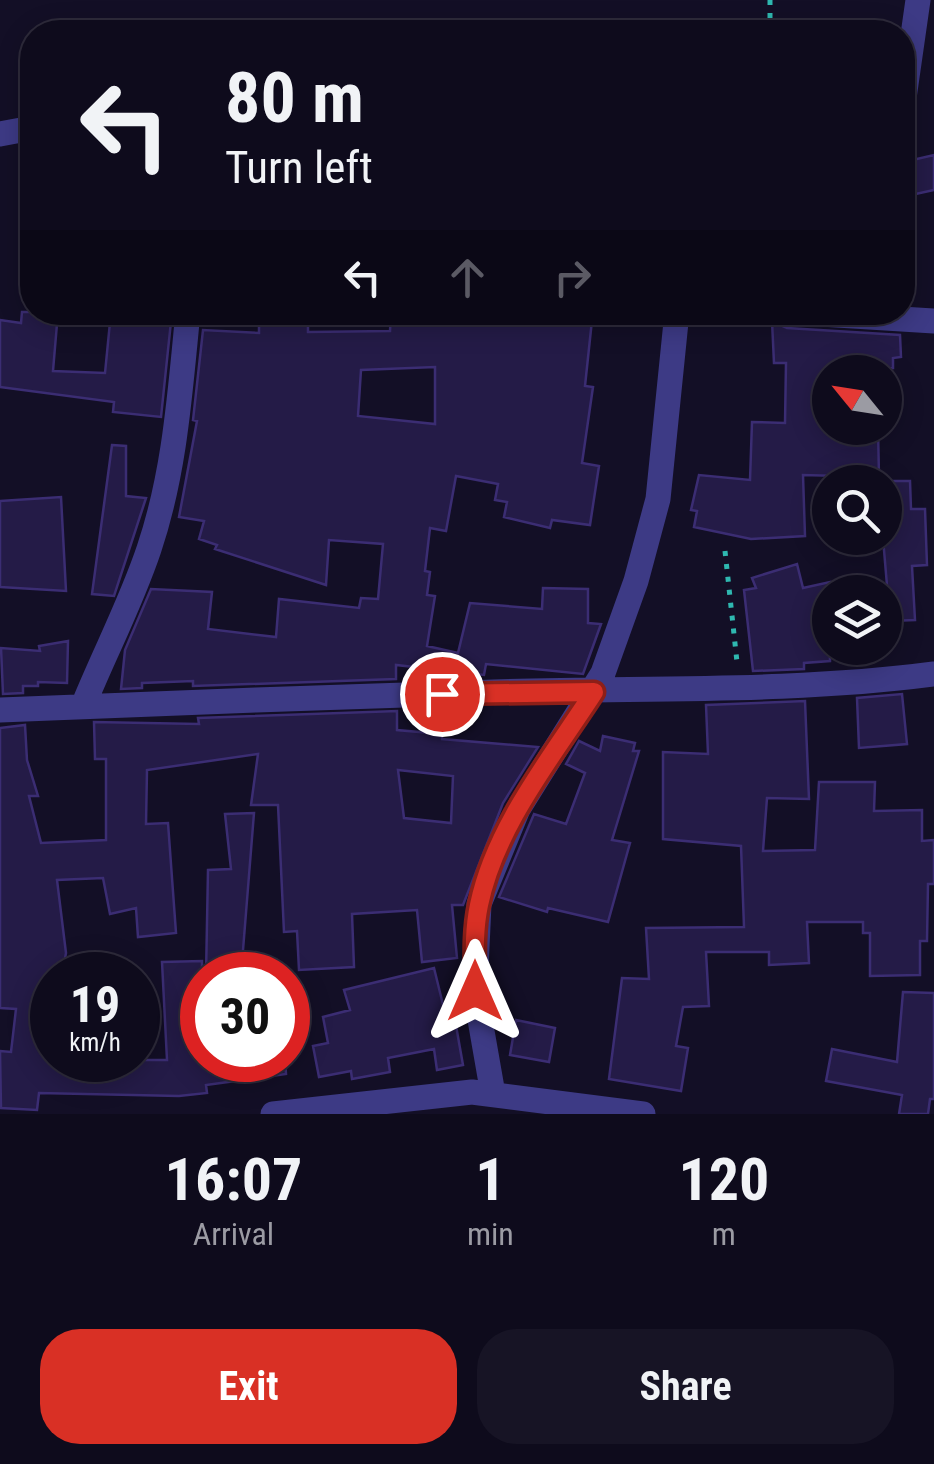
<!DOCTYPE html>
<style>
body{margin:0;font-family:"Roboto Condensed",sans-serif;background:#171425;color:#f1f3f6;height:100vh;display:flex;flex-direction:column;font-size:38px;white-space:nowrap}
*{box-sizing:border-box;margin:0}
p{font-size:32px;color:#9b9ba3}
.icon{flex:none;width:55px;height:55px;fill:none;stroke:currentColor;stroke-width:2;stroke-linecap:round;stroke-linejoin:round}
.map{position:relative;height:1114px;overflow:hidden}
.drawer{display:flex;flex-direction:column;background:#0e0b1c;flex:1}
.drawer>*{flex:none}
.top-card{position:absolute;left:20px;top:20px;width:895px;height:305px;border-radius:40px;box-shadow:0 5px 25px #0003,0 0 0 2px #2e2b3b;background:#0e0b1c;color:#f1f3f6;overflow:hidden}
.needle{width:65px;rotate:300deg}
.buttons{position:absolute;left:812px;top:355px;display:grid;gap:20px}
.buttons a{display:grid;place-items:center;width:90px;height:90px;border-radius:50%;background:#0e0b1c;box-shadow:0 5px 25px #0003,0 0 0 2px #2e2b3b;font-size:50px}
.speed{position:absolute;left:30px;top:952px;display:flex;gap:20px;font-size:50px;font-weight:700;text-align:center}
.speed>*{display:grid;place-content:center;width:130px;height:130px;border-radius:50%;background:#0e0b1c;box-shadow:0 5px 25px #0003,0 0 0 2px #2e2b3b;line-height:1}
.speed small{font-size:25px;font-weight:400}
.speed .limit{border:15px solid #d22;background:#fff;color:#111}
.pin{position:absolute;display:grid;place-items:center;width:85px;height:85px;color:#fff;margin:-42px;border:5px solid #fff;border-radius:50%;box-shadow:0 2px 10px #0007}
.me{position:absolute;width:110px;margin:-55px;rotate:0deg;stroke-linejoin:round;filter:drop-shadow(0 0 8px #0008)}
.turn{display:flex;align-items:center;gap:35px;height:210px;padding:0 40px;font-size:45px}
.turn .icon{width:130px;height:130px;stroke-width:2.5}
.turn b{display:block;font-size:70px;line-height:85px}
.lanes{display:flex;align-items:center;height:95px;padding:0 40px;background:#0003;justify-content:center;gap:50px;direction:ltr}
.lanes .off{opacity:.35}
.eta{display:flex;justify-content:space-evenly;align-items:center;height:170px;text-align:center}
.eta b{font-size:60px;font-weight:700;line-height:70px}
.button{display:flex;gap:20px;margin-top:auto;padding:20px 40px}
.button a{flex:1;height:115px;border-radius:40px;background:#d93025;color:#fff;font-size:40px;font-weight:700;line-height:115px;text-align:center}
.button a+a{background:#171425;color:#f1f3f6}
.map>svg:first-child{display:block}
</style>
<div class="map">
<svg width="934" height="1114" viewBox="0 0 934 1114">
<rect width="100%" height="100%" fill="#130f26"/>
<path fill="#241b47" stroke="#3b2d73" stroke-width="2.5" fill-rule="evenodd" d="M934 155V190L911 195 904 162Z
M22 312H58L53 371 105 373 111 312H172L161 417 113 412 114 402 0 387V320L21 323Z
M259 312 308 316V332L390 331 391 312H514L592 320 585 386 593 387 582 463 599 466 590 525 552 520 550 528 504 517 507 502 495 500 498 484 456 476 446 531 430 528 425 571 430 572 427 595 435 596 427 646 458 653 470 603 542 609 543 588 588 589V623L601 624 583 674 486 664 484 675 396 665V679L193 686V681L142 683V688L121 689 125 650 151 589 212 592 208 629 276 637 279 599 359 608 361 598 378 599 383 544 329 540 326 585 215 549 217 545 199 539 204 521 179 517 197 421 193 420 203 330 259 333ZM435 367V424L358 416 361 370Z
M772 321 787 328 900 335 901 357 893 358V368L830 372V428H878L879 477 803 475 805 536 751 539 694 527 697 511 691 510 699 475 750 480 752 422 785 423 786 363H774Z
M112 445 126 446V496L146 498 114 596 92 594Z
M885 481H910L911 509H925L927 565 912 566 915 620 890 621 883 538Z
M61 497 66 591 0 587V501Z
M797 564 803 588 830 582V661L804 663V669L753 671 744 590 756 588 752 578Z
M68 641 67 683 38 682V686H23V693L3 694 1 648 40 651 39 646Z
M902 694 907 744 859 748 857 698Z
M805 701 809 799 767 798 763 851 815 850 819 782H875L874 811 922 810V841L934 840V884H928L927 941H920V975L870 976V933H863V922H807L809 963 769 965V952H706L709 1006 683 1007 676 1046 688 1048 681 1091 609 1079 622 978 649 979 646 928 744 927 741 846 663 839V752L708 754 706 705Z
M397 711V730L442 734V739L538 747 503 803 463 905H452L457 958 422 962 417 910 352 914 354 967 299 970 297 931 284 932 278 805H251L258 754 147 770 146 824 168 823 176 933 138 937 136 908 110 914 103 878 57 880 66 953 62 975H52V1060H167L162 962 202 961V1060H285L286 1074 206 1085 207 1093 179 1096 39 1093 37 1110 1 1108 0 1051 11 1052 16 1009 0 1008V728L25 725 27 760 38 796H29L41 843 106 840V759H95L94 722 199 724 198 718ZM398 770 453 776 451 823 404 818Z
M603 736 635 743 633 751H639L612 840 630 843 608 922 548 908 547 912 499 897 534 814 566 824 585 773 566 764 579 741 600 751Z
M254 813 241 975H206L208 870 231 869 225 814Z
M434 968 447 1021 455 1020 463 1065 437 1070 434 1049 388 1058 390 1072 352 1079 351 1071 319 1077 313 1046 328 1043 323 1017 350 1010 344 990Z
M903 992 934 993V1099H930L928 1114H899L902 1095 826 1081 832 1049 897 1062Z
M516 1020 555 1028 549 1062 510 1055Z"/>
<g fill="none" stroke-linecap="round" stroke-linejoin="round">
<path stroke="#2fb8b0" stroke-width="5" stroke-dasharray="5 8" stroke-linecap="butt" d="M770 0V32
M725 551 737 662"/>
<path stroke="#3d3a85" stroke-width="25" d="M902 112 918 0
M0 134 32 128
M788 312 934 321
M83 706C104 654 131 603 149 549 175 472 180 392 188 312
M0 710C165 703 329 697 494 692 639 687 789 693 934 674
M493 1094 475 991 479 904 518 809 603 673 636 581 658 499 677 312
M273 1114 472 1092 643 1114"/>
</g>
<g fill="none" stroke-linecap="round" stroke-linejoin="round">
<defs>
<path id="route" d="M442 694 594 692C552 757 495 827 479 905 473 933 475 963 475 991"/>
</defs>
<use href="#route" stroke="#8d1f18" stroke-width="25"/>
<use href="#route" stroke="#d93025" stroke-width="18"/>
</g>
</svg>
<div class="buttons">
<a><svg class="needle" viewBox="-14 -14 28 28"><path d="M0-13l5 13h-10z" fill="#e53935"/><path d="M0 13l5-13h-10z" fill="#9b9ba3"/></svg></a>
<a><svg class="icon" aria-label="search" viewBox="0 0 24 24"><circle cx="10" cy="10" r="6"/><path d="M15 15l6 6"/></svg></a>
<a><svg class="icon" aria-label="layers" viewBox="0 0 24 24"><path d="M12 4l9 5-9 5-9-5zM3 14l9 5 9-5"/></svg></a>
</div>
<div class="speed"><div>19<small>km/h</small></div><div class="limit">30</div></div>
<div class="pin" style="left:442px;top:694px;background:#d93025"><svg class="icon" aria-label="arrive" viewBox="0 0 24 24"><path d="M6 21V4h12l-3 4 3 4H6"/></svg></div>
<svg class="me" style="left:475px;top:991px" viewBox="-20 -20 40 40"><path d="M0-17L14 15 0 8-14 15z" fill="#d93025" stroke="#fff" stroke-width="4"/></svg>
<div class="top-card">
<div class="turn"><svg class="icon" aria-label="left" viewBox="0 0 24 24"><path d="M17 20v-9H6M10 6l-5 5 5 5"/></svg><div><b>80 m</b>Turn left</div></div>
<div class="lanes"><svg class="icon" aria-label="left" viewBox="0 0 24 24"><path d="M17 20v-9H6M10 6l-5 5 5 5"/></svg><svg class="icon off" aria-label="ahead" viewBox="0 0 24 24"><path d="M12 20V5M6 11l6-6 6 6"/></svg><svg class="icon off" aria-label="right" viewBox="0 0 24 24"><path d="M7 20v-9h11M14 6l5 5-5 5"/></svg></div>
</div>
</div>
<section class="drawer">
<div class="eta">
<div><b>16:07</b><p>Arrival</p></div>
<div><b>1</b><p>min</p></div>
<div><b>120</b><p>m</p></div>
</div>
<div class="button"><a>Exit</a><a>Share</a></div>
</section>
